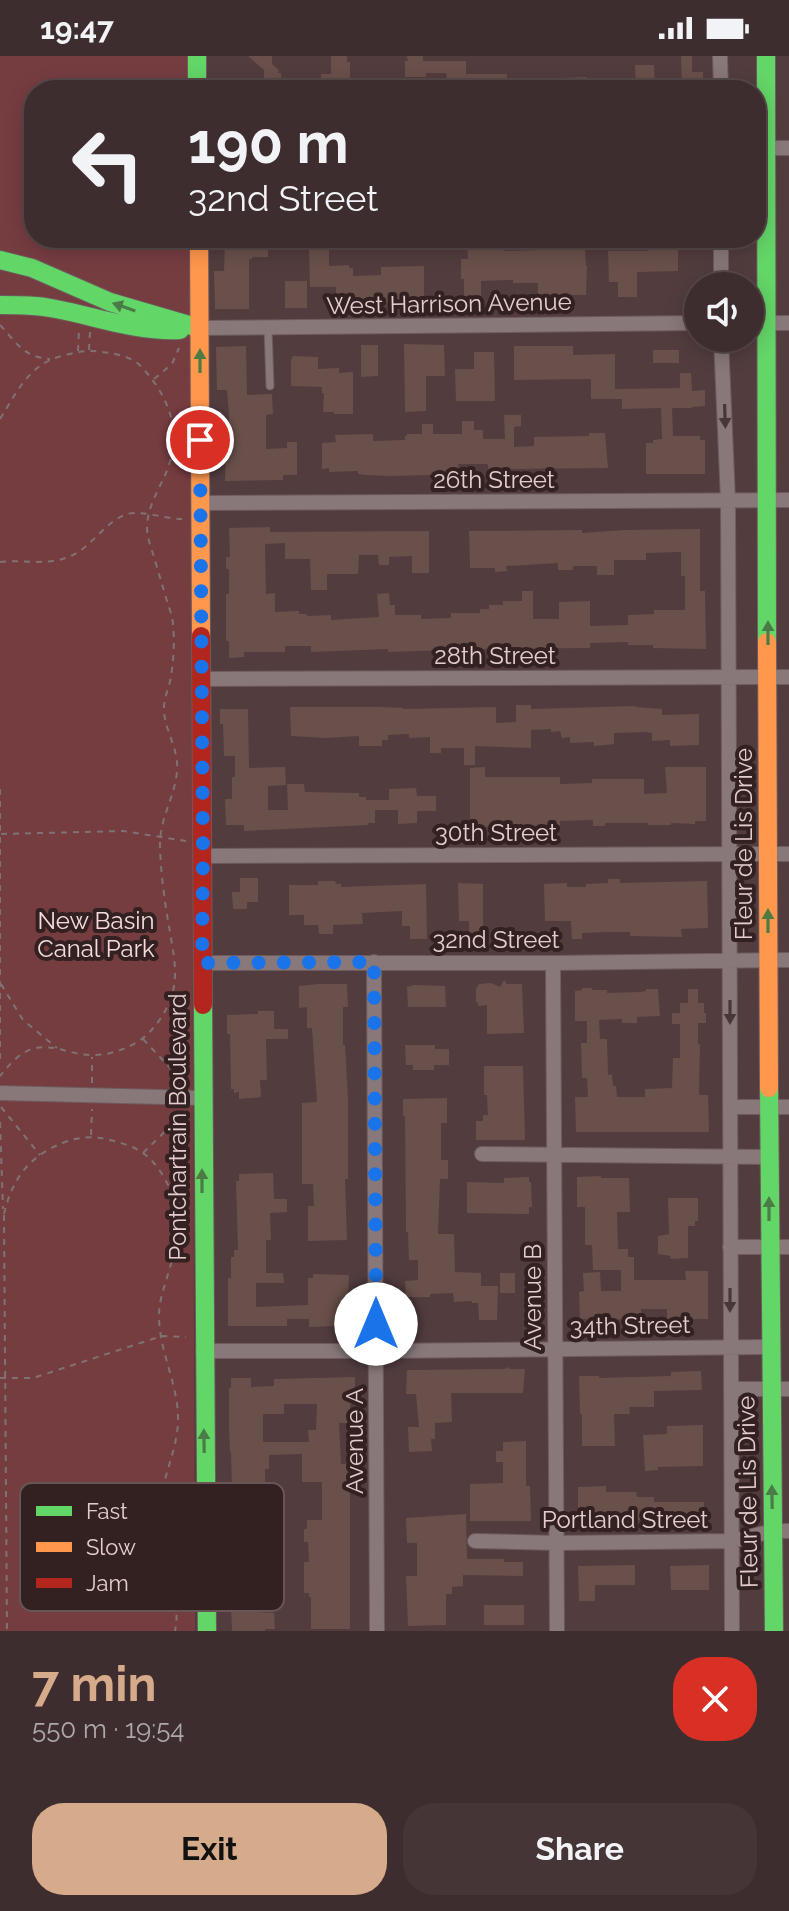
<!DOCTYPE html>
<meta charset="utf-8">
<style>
body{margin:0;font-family:Raleway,sans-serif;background:#453536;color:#f1f3f6;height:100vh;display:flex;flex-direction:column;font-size:30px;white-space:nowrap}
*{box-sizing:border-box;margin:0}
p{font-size:26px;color:#ada8aa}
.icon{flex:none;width:44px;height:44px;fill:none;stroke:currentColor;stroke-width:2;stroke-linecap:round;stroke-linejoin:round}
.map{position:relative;height:1575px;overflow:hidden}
.side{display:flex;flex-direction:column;background:#3e2d2e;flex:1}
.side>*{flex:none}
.banner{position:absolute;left:24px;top:24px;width:742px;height:168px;border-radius:32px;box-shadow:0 4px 20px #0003,0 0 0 2px #57494a;background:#3e2d2e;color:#f1f3f6;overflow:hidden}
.tools{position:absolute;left:684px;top:216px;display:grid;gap:16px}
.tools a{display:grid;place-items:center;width:80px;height:80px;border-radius:50%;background:#3e2d2e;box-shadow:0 4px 20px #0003,0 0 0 2px #57494a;font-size:40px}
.pin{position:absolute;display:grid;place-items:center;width:68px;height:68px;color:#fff;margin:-34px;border:4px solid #fff;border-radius:50%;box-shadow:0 2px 8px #0007}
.me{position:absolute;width:88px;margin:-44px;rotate:0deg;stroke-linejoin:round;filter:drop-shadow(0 0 6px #0008)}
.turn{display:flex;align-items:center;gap:28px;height:168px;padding:0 32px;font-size:36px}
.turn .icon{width:104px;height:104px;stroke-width:2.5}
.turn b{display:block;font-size:56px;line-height:68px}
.round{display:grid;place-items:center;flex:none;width:84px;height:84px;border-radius:32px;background:#453536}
.head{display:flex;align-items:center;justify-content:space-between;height:136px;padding:0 32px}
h1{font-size:48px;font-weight:700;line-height:60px;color:#d6ab8b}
.action{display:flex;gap:16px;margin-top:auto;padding:16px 32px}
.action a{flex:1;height:92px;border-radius:32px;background:#d6ab8b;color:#111;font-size:32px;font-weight:700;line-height:92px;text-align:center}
.action a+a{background:#453536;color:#f1f3f6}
.status{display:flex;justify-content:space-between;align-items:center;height:56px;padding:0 40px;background:#3e2d2e;direction:ltr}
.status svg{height:22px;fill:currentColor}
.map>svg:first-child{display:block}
</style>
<div class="status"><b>19:47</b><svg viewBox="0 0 49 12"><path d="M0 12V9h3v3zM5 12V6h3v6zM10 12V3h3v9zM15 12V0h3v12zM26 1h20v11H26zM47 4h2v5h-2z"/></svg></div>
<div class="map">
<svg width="789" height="1575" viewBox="0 0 789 1575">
<rect width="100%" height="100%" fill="#523c3e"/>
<path fill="#763d41" d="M0 0H189L190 34H34V182H190L195 1575H0Z"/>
<path fill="#6a504b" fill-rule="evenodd" d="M248 0H272V8L279 14 278 17H281L282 31H279V34H266V31H264V14Z
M331 0H347V6H350V34H321V18H331Z
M407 0H423V5H466V18H507V34H448L446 17H426V21H405V5H408Z
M681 0H692V16H703V34H682Z
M635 9H654L655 34H636Z
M586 21V34H560V22Z
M543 182H554L555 192H585L586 210H587L586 239H538V227H513V224L481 225V240H464V223H461V203H468L467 187 477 186 478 192H504L505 195 543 194Z
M225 184H268V201H252V203H249V253H215L214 215H224Z
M648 192H678V215L637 216V241H618V226H609L608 195H648Z
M309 193H329V210L349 209V212H353V220L381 219V211L424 210V247H373V250L356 251V241H336V231H310Z
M285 225H307V252H285Z
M404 288 444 289 445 320H426V355L405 356Z
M361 289H378V320L361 321Z
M246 290 247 339 272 338 273 358 266 359V393L287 392V386H297V419H283V424L225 425 226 386H229V358L227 334H217L216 291Z
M514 290H573V299L615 298V333L680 332V317H691L692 335 705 334V350L692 351V352H672L673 380H700V384H705V418H646V387H653V384L662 383 661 352 622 353V343H591V323L514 324Z
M653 294H679V307H653Z
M474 296H494L495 345H456L455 313H474Z
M293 300 318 301V313L339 312V317L353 316V358H334V356H323L324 337H322V331L291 330V304Z
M504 359H521V370L514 371V391L534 390V381L589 380V377H605L608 412 507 413V416H488V408H458L459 416H435V419L389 420 366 419 358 418V415L329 416V412L322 413V387L336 386 335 379 373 378V385L405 384V380H407V378H422V368H433V378H462V365H474V374H483V383H505Z
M270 471V476L429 475V517H412V500L389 501V509H379L378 499H359L358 518H327V534H311L310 503H285V487L265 488 266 538 275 537V556L299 555V558H307V560L331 559V564L379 561 377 538 389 537 390 549H395V559H421V563L451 562V557H480V553H489V549H503V545H522V535H533V563H559V546L590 545V570L628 569V559L654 558V554H685V520H681V496L646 497V504H614V519H597V510H573V514H558V507L506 510 507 515 495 516V512H470L469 475 582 474V477L624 474 700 473V535H705L706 593 653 592V589H628V586L590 587V592L462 593V597H451V594L388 596V593L311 596V590H285V596H244V601L229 602V585H226V538H229V513H226V501H230L229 472Z
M516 649H531V653L635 650V651L662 653V659L699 658V689L670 690V684L652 685V677L645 676 614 677V688L594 690V686L570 687V681L562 682 560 675 551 676V673L531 674V692L475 690V709H464V692H441V697H430V681L409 682V678L388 679V684H382V690H359V680L326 682 291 680 290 651H381L403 652V653L496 651V667L516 666Z
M220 653H248L249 712 285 711 286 729 268 730V754H288L287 728H304L305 736 359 737V741H366V744H389V733L416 732 417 740H436V755H417V767L398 768V754H375V767H368V769L244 775V769H226L225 743H232V721H235V700H224L223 668H220Z
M485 711V721H560V728L592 727V723H644V738L667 737 665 711H706V765H695V768L671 767V769H648V767H605V770H593V764L560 765V770L473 771V766H470V712Z
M240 822H258V846H247V853H233L232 836H240Z
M608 823H620V827L707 825 708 872 681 873 682 881 630 880V876H608L582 877V883H572L571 865H545L544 828 567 827V831H586V828L608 827Z
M318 825H335L336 828H341V831L426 828 427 883H410V870H402V855L362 857 363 868 333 869V878H319L318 869H304V859H289V829H318Z
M458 827 483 828V882H469V865H459Z
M504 924 507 928H522L524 977 487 978V949L478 950V947L476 946V933L479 928 491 927 500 931Z
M319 928H347L348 951H343V989H345L348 1042V1123H345L347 1184 308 1185V1150H314L313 1128H302V1047L317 1046 312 972H307V951L299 952V930Z
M414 929 445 930 446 951H408L407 931Z
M582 932H592V934H607V937L640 936 646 935V933H658L660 960 637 961V967H622V963L599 964 600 983H607L608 1019 612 1018 613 1030H616L617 1041H645V1033L672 1032 673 1002H680V968H672V957H680V947H688V933H698V947H704V957H706V967H698V988H700L699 1039H708L709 1076H576L575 1041H588L587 1022H582L581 987H587V965H575V935L582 934Z
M258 955H274V973H288V983H266L267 1024H260L261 1041 239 1043V1036L234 1037V1033H231L230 978H227V959L258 958Z
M405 989H435V993H449V1009H434V1014H413V1009H406Z
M484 1010H523L525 1084H476V1065H483V1059H488L487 1039H484Z
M447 1042V1067H441V1104H448V1123H440L438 1178H454L455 1216 481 1217V1230H498L497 1264H479L478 1247H472V1245L454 1246 453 1237 430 1238V1241H406L405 1225 418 1224V1204H409L408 1176H406L405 1060H403V1043Z
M273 1117 274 1143H287V1156L270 1157 271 1184H266V1217H283L284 1227H256V1251L308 1249V1222H313V1218L349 1219 347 1268H335V1270L309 1271V1263H287V1270H228V1222H231V1201H234V1194H238L236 1125H239V1118Z
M601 1120V1122H629L630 1156H617L618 1193H628V1201H634V1224H686L685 1215H708V1263H667V1253H641V1263L587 1264V1263H580L579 1236 584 1235 583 1217 600 1216 601 1235H621V1214H593L592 1189H585V1151H577V1121Z
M529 1121V1126H531L532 1151H529V1158L467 1157V1126L504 1127V1122Z
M668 1142H698V1165H695V1170H688V1202L670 1203 671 1200 658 1198V1180L669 1178Z
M500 1217H515V1237H500Z
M507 1311 510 1313H525L523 1337H451L452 1366 435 1367V1383H431L432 1395 409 1396 408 1371H419L416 1338H406L407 1314 505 1313Z
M701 1315 702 1334 654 1335V1351H629L630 1358H614L615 1390H582V1358H580L579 1320H599V1322L671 1320V1316Z
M355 1321V1348H350V1367H339L341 1408H347V1432H350V1573H311V1541H309V1537H304V1506H309L308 1486H304V1473H307V1464H322V1426H302V1398L269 1399V1413H265L266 1469H269V1472L278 1471 279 1483H273L274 1505H277V1516H260V1536H256V1556L274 1557 275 1573H265V1575H232L230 1526H234V1497L233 1487H230L229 1433H232L231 1396H230L229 1372V1332H231V1322H251V1331L274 1330V1323ZM284 1348H317L316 1374H308L309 1386H263V1358H284Z
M703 1369V1410L658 1411V1414L645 1415 643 1379 667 1378V1370Z
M526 1385V1430H530L531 1465H470V1428L503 1427V1406H496V1395H503V1386Z
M606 1430V1436H636L637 1441H654V1446H704V1470H666V1464H595V1467L578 1468V1431Z
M466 1458 467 1503H504V1506H523V1520L463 1519V1530L452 1531V1538H446V1569L408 1570 406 1520H417V1487H407L406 1462Z
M635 1509V1529H595V1545H579L578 1510Z
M709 1509V1534H671L670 1510Z
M484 1549H524V1569H484Z"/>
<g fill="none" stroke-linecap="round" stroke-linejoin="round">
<defs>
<path id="lane" d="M268 272 270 330"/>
<path id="street" d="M720 0 721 34
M756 92H789
M721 230V182
M750 267H789
M199 272 698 267
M721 282 728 444 732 1575
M200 447 789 444
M201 623 789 621
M203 800 789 798
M374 906 377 1575
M202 907H553L789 904
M553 907 557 1575
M0 1037 202 1042
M730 1051H789
M482 1098 769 1101
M730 1191H789
M203 1295H376L770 1291
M731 1333H789
M475 1485 557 1487 731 1485 773 1475H789"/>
<path id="fast" d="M197 0V34
M766 0 767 586
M0 204 32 212 110 246 199 272
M0 249C19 249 38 249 56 253 98 261 137 276 180 274
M203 949 207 1575
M769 1032 774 1575"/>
<path id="slow" d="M199 182 201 580
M767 586 769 1032"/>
<path id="jam" d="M201 580 203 949"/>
</defs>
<use href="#lane" stroke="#6e5b5d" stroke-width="9"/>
<use href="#street" stroke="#6e5b5d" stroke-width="16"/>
<use href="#fast" stroke="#6e5b5d" stroke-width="20"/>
<use href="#slow" stroke="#6e5b5d" stroke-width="20"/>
<use href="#jam" stroke="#6e5b5d" stroke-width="20"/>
<path stroke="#807272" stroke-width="2" stroke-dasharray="6 6" stroke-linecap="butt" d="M0 269C17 287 23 301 50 303
M89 294 90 276
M78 295 79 274
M154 323 172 308 179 292
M0 363C17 336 29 308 62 300 72 297 82 295 92 295 105 296 123 298 134 305 140 308 143 313 147 317 166 340 178 367 172 396 168 424 148 442 147 471 147 482 151 491 154 501 160 521 165 540 172 560 175 580 174 601 171 621 169 632 163 644 164 656 166 677 179 694 177 715 175 742 159 762 160 792 161 820 165 849 170 876 173 895 177 912 174 930 171 949 158 970 143 982 126 995 101 1002 80 998 64 995 49 988 32 993 19 997 9 1009 0 1020
M0 506C26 503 48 511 73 499 93 489 106 465 127 458 143 454 165 463 182 463
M0 733V1009
M1 778 123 775 186 785
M1 928 23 964 57 992
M143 983 185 1028
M92 1027V1001
M1 1051 40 1099
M0 1066 3 1153
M91 1079 92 1053
M143 1097 185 1056V1054
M4 1158C13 1120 31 1098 68 1085 89 1078 107 1082 127 1089 145 1095 157 1108 166 1125 183 1155 178 1186 168 1218 164 1232 159 1245 159 1260 159 1296 179 1329 178 1366 177 1395 162 1421 161 1449 159 1492 183 1532 175 1575
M4 1159 7 1575
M0 1322H33L162 1280 186 1281"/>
<use href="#lane" stroke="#887879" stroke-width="7"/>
<use href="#street" stroke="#887879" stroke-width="14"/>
<use href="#fast" stroke="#63d668" stroke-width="18"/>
<use href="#slow" stroke="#ff974d" stroke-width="18"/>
<use href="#jam" stroke="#b3261e" stroke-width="18"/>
</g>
<defs><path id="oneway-solid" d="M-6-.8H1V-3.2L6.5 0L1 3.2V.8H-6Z" transform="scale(2)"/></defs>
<g fill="#4b7c45">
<use href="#oneway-solid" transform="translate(124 251) rotate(-161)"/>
<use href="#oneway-solid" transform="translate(200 305) rotate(-90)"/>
<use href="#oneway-solid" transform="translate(768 577) rotate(-90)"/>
<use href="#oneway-solid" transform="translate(768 865) rotate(-90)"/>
<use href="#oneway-solid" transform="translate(202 1125) rotate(-90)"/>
<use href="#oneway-solid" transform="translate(769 1153) rotate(-90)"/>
<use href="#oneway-solid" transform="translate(204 1385) rotate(-91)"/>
<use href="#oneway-solid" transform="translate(772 1441) rotate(-91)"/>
</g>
<g fill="#483738">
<use href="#oneway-solid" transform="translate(725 360) rotate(88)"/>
<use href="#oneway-solid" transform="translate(730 956) rotate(90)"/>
<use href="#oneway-solid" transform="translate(730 1244) rotate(90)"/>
</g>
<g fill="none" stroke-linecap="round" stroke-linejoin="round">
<path stroke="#1a73e8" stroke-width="14" stroke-dasharray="0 25.2" d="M200 384 203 800 202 907 374 906 376 1268"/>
</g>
<g text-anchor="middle" stroke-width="8" stroke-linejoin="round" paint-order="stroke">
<g font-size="24" fill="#e5cdcd" stroke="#332122">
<text transform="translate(449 248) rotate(-1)" y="8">West Harrison Avenue</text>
<text x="494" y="432">26th Street</text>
<text x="495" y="608">28th Street</text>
<text x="496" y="785">30th Street</text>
<text transform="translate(744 788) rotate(-90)" y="8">Fleur de Lis Drive</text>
<text x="496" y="892">32nd Street</text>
<text transform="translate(178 1071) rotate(-90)" y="8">Pontchartrain Boulevard</text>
<text transform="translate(533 1241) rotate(-90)" y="8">Avenue B</text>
<text transform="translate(630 1270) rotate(-1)" y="8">34th Street</text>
<text transform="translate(355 1385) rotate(-90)" y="8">Avenue A</text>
<text transform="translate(748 1436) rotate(-91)" y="8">Fleur de Lis Drive</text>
<text x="625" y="1472">Portland Street</text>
</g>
<g font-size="24" fill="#f7dbdc" stroke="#332122">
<text x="96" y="873">New Basin<tspan x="96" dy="28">Canal Park</tspan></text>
</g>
</g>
<rect x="20" y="1427" width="264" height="128" rx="12" fill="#332122" stroke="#685555" stroke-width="2"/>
<rect x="36" y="1450" width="36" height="10" fill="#63d668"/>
<rect x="36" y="1486" width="36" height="10" fill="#ff974d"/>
<rect x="36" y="1522" width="36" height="10" fill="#b3261e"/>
<g font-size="22" fill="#e5cdcd">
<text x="86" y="1463">Fast</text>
<text x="86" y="1499">Slow</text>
<text x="86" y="1535">Jam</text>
</g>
</svg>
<div class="tools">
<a><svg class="icon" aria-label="sound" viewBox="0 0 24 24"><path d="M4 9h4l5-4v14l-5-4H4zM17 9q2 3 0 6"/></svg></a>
</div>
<div class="pin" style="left:200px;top:384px;background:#d93025"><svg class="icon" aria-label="arrive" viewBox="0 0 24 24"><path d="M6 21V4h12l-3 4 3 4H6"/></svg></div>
<svg class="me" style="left:376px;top:1268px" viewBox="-20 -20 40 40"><circle r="19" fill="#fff"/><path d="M0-13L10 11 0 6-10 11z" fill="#1a73e8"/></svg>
<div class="banner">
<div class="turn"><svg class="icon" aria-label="left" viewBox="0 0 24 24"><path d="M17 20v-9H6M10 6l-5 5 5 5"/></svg><div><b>190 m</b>32nd Street</div></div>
</div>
</div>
<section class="side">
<div class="head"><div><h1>7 min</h1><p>550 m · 19:54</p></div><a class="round" style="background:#d93025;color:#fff"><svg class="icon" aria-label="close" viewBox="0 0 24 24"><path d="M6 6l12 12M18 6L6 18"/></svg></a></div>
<div class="action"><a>Exit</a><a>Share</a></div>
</section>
